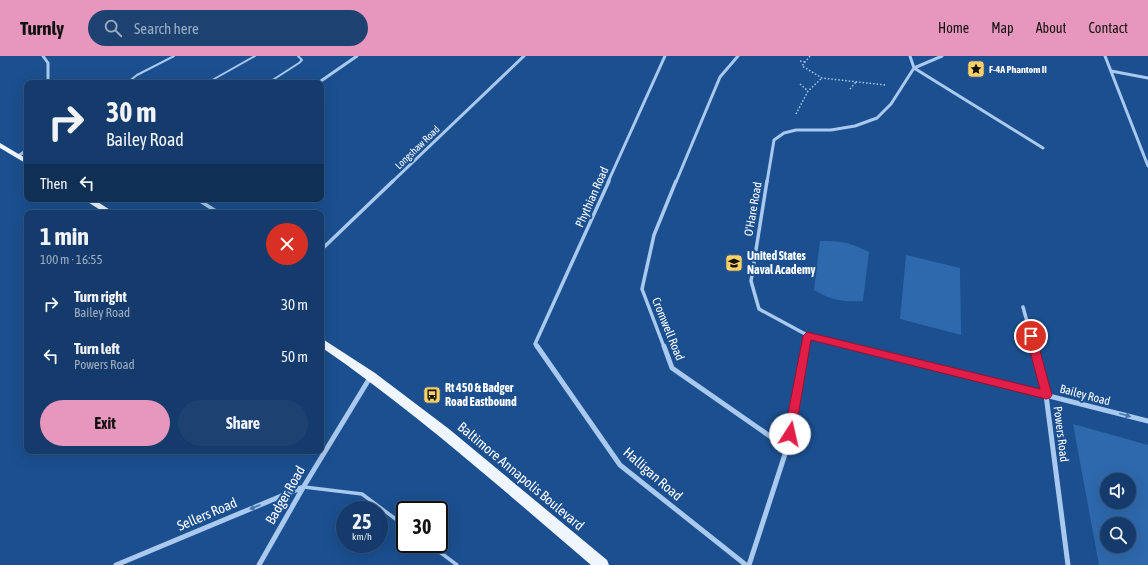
<!DOCTYPE html>
<meta charset="utf-8">
<style>
body{margin:0;font-family:"Asap Condensed",sans-serif;background:#1d4271;color:#f1f3f6;height:100vh;display:flex;flex-direction:column;font-size:15px;white-space:nowrap}
*{box-sizing:border-box;margin:0}
p{font-size:13px;color:#9dadc1}
.icon{flex:none;width:22px;height:22px;fill:none;stroke:currentColor;stroke-width:2;stroke-linecap:round;stroke-linejoin:round}
.map{position:relative;flex:1;overflow:hidden}
.panel{position:absolute;left:24px;top:154px;width:300px;height:244px;display:flex;flex-direction:column;background:#143b6b;border-radius:8px;box-shadow:0 4px 16px #0002,0 0 0 1px #33557e}
.panel>*{flex:none}
.guide{position:absolute;left:24px;top:24px;width:300px;height:122px;border-radius:8px;box-shadow:0 4px 16px #0002,0 0 0 1px #33557e;background:#143b6b;color:#f1f3f6;overflow:hidden}
.fabs{position:absolute;left:1100px;top:417px;display:grid;gap:8px}
.fabs a{display:grid;place-items:center;width:36px;height:36px;border-radius:50%;background:#143b6b;box-shadow:0 4px 16px #0002,0 0 0 1px #33557e;font-size:20px}
.speed{position:absolute;left:336px;top:445px;display:flex;gap:8px;font-size:20px;font-weight:700;text-align:center}
.speed>*{display:grid;place-content:center;width:52px;height:52px;border-radius:50%;background:#143b6b;box-shadow:0 4px 16px #0002,0 0 0 1px #33557e;line-height:1}
.speed small{font-size:10px;font-weight:400}
.speed .limit{border:2px solid #111;border-radius:6px;background:#fff;color:#111}
.pin{position:absolute;display:grid;place-items:center;width:34px;height:34px;color:#fff;margin:-17px;border:2px solid #fff;border-radius:50%;box-shadow:0 1px 4px #0007}
.me{position:absolute;width:44px;margin:-22px;rotate:10deg;stroke-linejoin:round;filter:drop-shadow(0 0 3px #0008)}
.turn{display:flex;align-items:center;gap:14px;height:84px;padding:0 16px;font-size:18px}
.turn .icon{width:52px;height:52px;stroke-width:2.5}
.turn b{display:block;font-size:28px;line-height:34px}
.then{display:flex;align-items:center;height:38px;padding:0 16px;background:#0003;gap:8px;font-size:15px}
.round{display:grid;place-items:center;flex:none;width:42px;height:42px;border-radius:21px;background:#1d4271}
.head{display:flex;align-items:center;justify-content:space-between;height:68px;padding:0 16px}
h1{font-size:24px;font-weight:700;line-height:30px}
.primary-button{display:flex;gap:8px;margin-top:auto;padding:8px 16px}
.primary-button a{flex:1;height:46px;border-radius:24px;background:#e797bd;color:#111;font-size:16px;font-weight:700;line-height:46px;text-align:center}
.primary-button a+a{background:#1d4271;color:#f1f3f6}
ul{padding:0;list-style:none}
li{display:flex;align-items:center;gap:12px;height:52px;padding:0 16px}
li div{flex:1}
li b{display:block;font-size:15px}
li em{font-style:normal}
header{display:flex;align-items:center;gap:24px;box-sizing:border-box;height:56px;padding:0 20px;background:#e797bd;color:#111}
header strong{font-size:19px}
nav{display:flex;gap:22px;margin-inline-start:auto;font-size:14px}
.search{width:280px;height:36px;background:#1d4271;display:flex;align-items:center;gap:10px;box-sizing:border-box;padding:0 14px;border-radius:22px;color:#9dadc1;font-size:15px}
.map>svg:first-child{display:block}
</style>
<header>
<strong>Turnly</strong>
<div class="search"><svg class="icon" aria-label="search" viewBox="0 0 24 24"><circle cx="10" cy="10" r="6"/><path d="M15 15l6 6"/></svg>Search here</div>
<nav><a>Home</a><a>Map</a><a>About</a><a>Contact</a></nav>
</header>
<div class="map">
<svg width="1148" height="509" viewBox="0 0 1148 509">
<rect width="100%" height="100%" fill="#1b4f8f"/>
<path fill="#2e69ad" fill-rule="evenodd" d="M820 185C841 185 849 186 869 196L863 245C843 246 832 245 814 234Z
M906 199 960 212 961 279 900 263Z
M1073 368 1148 389V509H1099ZM1107 424H1129V446H1107ZM1107 468H1129V490H1107Z"/>
<g fill="none" stroke-linecap="round" stroke-linejoin="round">
<path stroke="#a9c9ee" stroke-width="1.5" stroke-dasharray="1.5 2" stroke-linecap="butt" d="M810 0 802 10 822 22 885 29
M800 5 805 6
M800 28 808 35
M850 33 857 25
M796 58 808 35 822 22"/>
<path stroke="#a9c9ee" stroke-width="2" d="M127 27 137 19 174 0
M207 27 255 0
M268 27 299 7 302 4 298 0"/>
<path stroke="#a9c9ee" stroke-width="3.5" d="M304 431 362 438 405 470
M429 488 457 509"/>
<path stroke="#a9c9ee" stroke-width="3" d="M43 0 48 7V27
M910 0 914 12 1043 92
M1105 0 1148 110
M1111 15 1148 22
M318 27 357 0
M18 100 27 94
M392 126 524 0
M608 126 665 0
M676 126 720 21 738 0
M767 126 774 84 784 77 796 74H831L855 70 877 62 891 48 914 12 942 0"/>
<path stroke="#a9c9ee" stroke-width="3.5" d="M767 125 751 225 759 253 807 279 856 291
M197 143 219 157
M321 194 393 125
M1023 251 1034 291
M537 291 535 288 609 125
M664 291 642 233 654 179 676 125
M805 291 807 279"/>
<path stroke="#a9c9ee" stroke-width="5" d="M537 290 620 409 746 509
M664 290 672 312 787 392 749 509
M852 290 1148 365
M1033 290 1046 339 1068 509
M787 392 805 290
M116 509 303 431
M259 509 304 430 371 320"/>
<path fill="#f0f6ff" fill-rule="evenodd" d="M0 87 27 103V108L0 92Z
M83 143H93L115 157H105Z
M321 282 375 317 449 373 607 504 609 509H591C503 434 417 357 321 291Z"/>
</g>
<defs><path id="oneway-solid" d="M-6-.8H1V-3.2L6.5 0L1 3.2V.8H-6Z"/></defs>
<g fill="#4674ac">
<use href="#oneway-solid" transform="translate(1125 359) rotate(15)"/>
<use href="#oneway-solid" transform="translate(255 451) rotate(157)"/>
</g>
<path fill="#e11d48" stroke="#92132f" d="M807 276 1040 333 1026 280 1031 277 1036 280 1052 339 1050 342 1046 343 811 284 795 378 793 381 790 383 786 381 784 378 803 280Z"/>
<defs>
<symbol id="sight-square" viewBox="-11 -11 22 22"><rect x="-9" y="-9" width="18" height="18" rx="4" fill="#ffd166" stroke="#1b4f8f"/><path d="M0-6L1.8-2.2L6-1.7L2.9 1.2L3.7 5.4L0 3.3L-3.7 5.4L-2.9 1.2L-6-1.7L-1.8-2.2Z" fill="#111"/></symbol>
<symbol id="university-square" viewBox="-11 -11 22 22"><rect x="-9" y="-9" width="18" height="18" rx="4" fill="#ffd166" stroke="#1b4f8f"/><path d="M0-5L7-2L0 1L-7-2ZM-4 1L0 2.5L4 1V4Q0 6-4 4Z" fill="#111"/></symbol>
<symbol id="bus-square" viewBox="-11 -11 22 22"><rect x="-9" y="-9" width="18" height="18" rx="4" fill="#ffd166" stroke="#1b4f8f"/><path d="M-5-6H5V4H4V6H2V4H-2V6H-4V4H-5ZM-3.5-4V0h7V-4ZM-3.5 1.2v1.5H-2V1.2ZM2 1.2v1.5H3.5V1.2Z" fill="#111"/></symbol>
</defs>
<g fill-rule="evenodd">
<use href="#sight-square" x="966" y="3" width="20" height="20"/>
<use href="#university-square" x="724" y="197" width="20" height="20"/>
<use href="#bus-square" x="422" y="329" width="20" height="20"/>
</g>
<g text-anchor="middle" stroke-width="4" stroke-linejoin="round" paint-order="stroke">
<g font-size="10" font-weight="bold" fill="#fff" stroke="#1b4f8f" text-anchor="start">
<text x="989" y="17">F-4A Phantom II</text>
</g>
<g font-size="10" fill="#fff" stroke="#1b4f8f">
<text transform="translate(417 91) rotate(-44)" y="4">Longshaw Road</text>
</g>
<g font-size="12" fill="#fff" stroke="#1b4f8f">
<text transform="translate(592 141) rotate(-66)" y="4">Phythian Road</text>
<text transform="translate(753 153) rotate(-80)" y="4">O'Hare Road</text>
<text transform="translate(668 273) rotate(68)" y="4">Cromwell Road</text>
<text transform="translate(1085 339) rotate(15)" y="4">Bailey Road</text>
<text transform="translate(1061 378) rotate(83)" y="4">Powers Road</text>
</g>
<g font-size="12" font-weight="bold" fill="#fff" stroke="#1b4f8f" text-anchor="start">
<text x="747" y="204">United States<tspan x="747" dy="14">Naval Academy</tspan></text>
<text x="445" y="336">Rt 450 &amp; Badger<tspan x="445" dy="14">Road Eastbound</tspan></text>
</g>
<g font-size="14" fill="#fff" stroke="#1b4f8f">
<text transform="translate(653 418) rotate(41)" y="5">Halligan Road</text>
<text transform="translate(521 420) rotate(40)" y="5">Baltimore Annapolis Boulevard</text>
<text transform="translate(285 439) rotate(-60)" y="5">Badger Road</text>
<text transform="translate(207 458) rotate(-23)" y="5">Sellers Road</text>
</g>
</g>
</svg>
<div class="fabs">
<a><svg class="icon" aria-label="sound" viewBox="0 0 24 24"><path d="M4 9h4l5-4v14l-5-4H4zM17 9q2 3 0 6"/></svg></a>
<a><svg class="icon" aria-label="search" viewBox="0 0 24 24"><circle cx="10" cy="10" r="6"/><path d="M15 15l6 6"/></svg></a>
</div>
<div class="speed"><div>25<small>km/h</small></div><div class="limit">30</div></div>
<div class="pin" style="left:1031px;top:280px;background:#d93025"><svg class="icon" aria-label="arrive" viewBox="0 0 24 24"><path d="M6 21V4h12l-3 4 3 4H6"/></svg></div>
<svg class="me" style="left:790px;top:378px" viewBox="-20 -20 40 40"><circle r="19" fill="#fff"/><path d="M0-13L10 11 0 6-10 11z" fill="#e11d48"/></svg>
<div class="guide">
<div class="turn"><svg class="icon" aria-label="right" viewBox="0 0 24 24"><path d="M7 20v-9h11M14 6l5 5-5 5"/></svg><div><b>30 m</b>Bailey Road</div></div>
<div class="then">Then<svg class="icon" aria-label="left" viewBox="0 0 24 24"><path d="M17 20v-9H6M10 6l-5 5 5 5"/></svg></div>
</div>
<section class="panel">
<div class="head"><div><h1>1 min</h1><p>100 m · 16:55</p></div><a class="round" style="background:#d93025;color:#fff"><svg class="icon" aria-label="close" viewBox="0 0 24 24"><path d="M6 6l12 12M18 6L6 18"/></svg></a></div>
<ul>
<li><svg class="icon" aria-label="right" viewBox="0 0 24 24"><path d="M7 20v-9h11M14 6l5 5-5 5"/></svg><div><b>Turn right</b><p>Bailey Road</p></div><em>30 m</em></li>
<li><svg class="icon" aria-label="left" viewBox="0 0 24 24"><path d="M17 20v-9H6M10 6l-5 5 5 5"/></svg><div><b>Turn left</b><p>Powers Road</p></div><em>50 m</em></li>
</ul>
<div class="primary-button"><a>Exit</a><a>Share</a></div>
</section>
</div>
